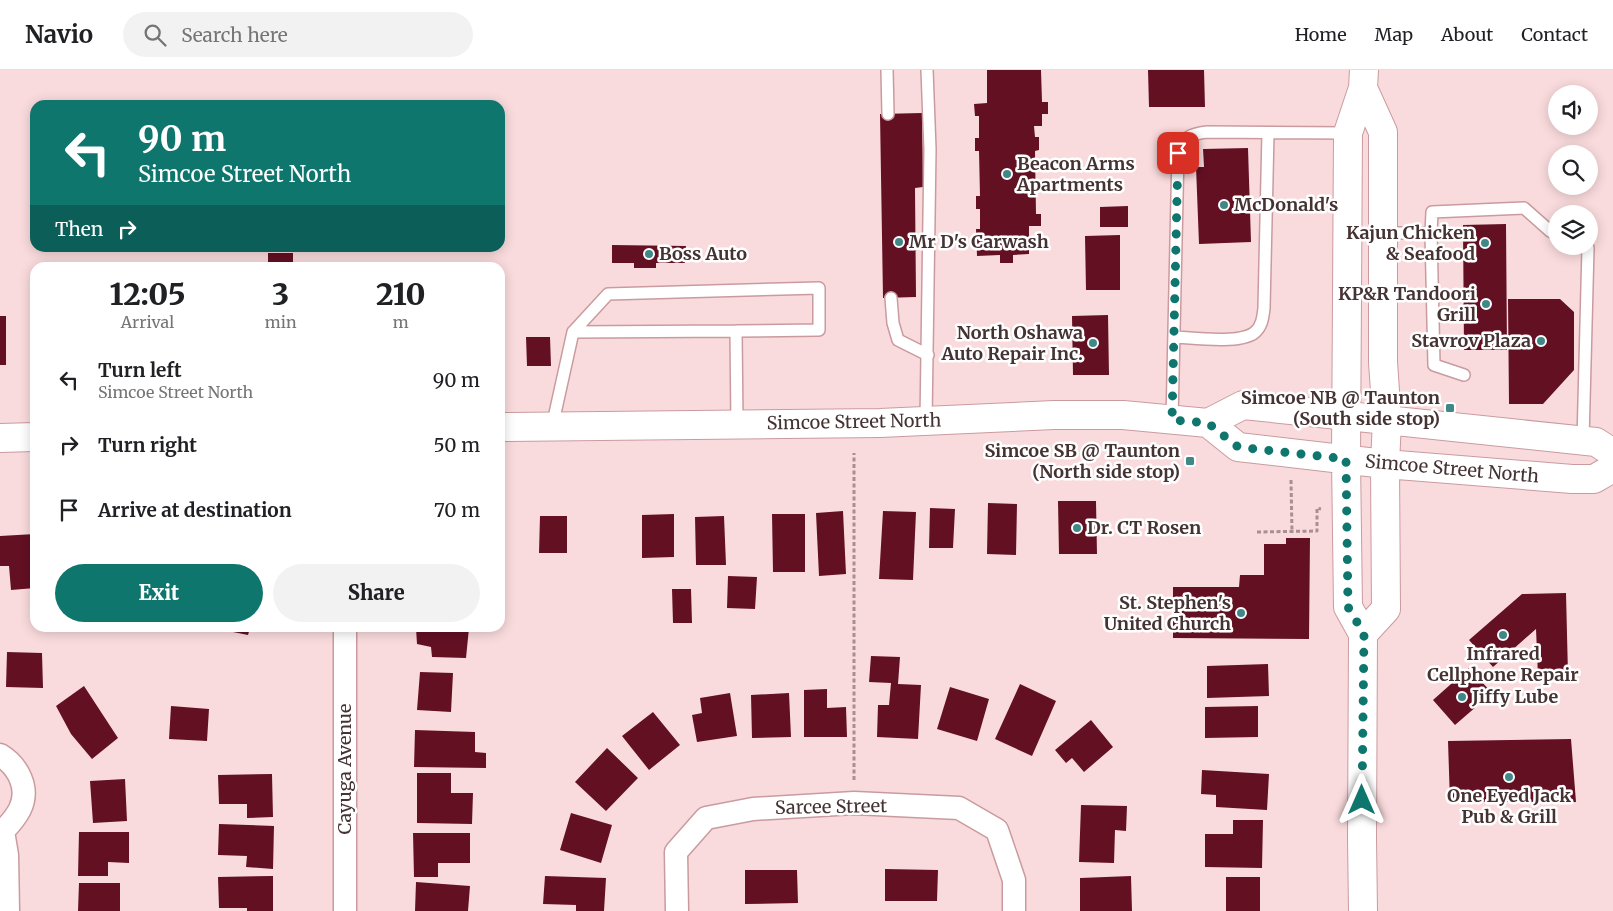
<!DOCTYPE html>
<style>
body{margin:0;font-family:Merriweather,serif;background:#f2f2f2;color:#202124;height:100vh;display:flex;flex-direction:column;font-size:19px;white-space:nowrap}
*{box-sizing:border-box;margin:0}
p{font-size:16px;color:#757577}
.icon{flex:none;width:28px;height:28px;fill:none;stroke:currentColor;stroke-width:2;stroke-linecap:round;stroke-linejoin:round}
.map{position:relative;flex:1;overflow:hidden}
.drawer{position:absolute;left:30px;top:192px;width:475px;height:370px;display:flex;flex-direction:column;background:#fff;border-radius:15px;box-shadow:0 2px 12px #0003}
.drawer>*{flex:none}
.hud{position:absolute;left:30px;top:30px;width:475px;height:152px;border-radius:15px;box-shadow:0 2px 12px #0003;background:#0f766e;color:#fff;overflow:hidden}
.fabs{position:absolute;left:1548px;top:15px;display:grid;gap:10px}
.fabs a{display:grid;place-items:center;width:50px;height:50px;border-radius:50%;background:#fff;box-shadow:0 2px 12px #0003;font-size:25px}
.pin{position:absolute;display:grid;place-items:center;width:42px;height:42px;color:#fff;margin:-21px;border-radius:10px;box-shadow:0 2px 8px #0006}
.me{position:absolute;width:55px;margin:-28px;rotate:0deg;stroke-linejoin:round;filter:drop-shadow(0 0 4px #0008)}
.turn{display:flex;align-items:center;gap:18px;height:105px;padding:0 25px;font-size:22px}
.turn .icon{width:65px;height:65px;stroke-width:2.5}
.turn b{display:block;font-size:35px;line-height:42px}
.then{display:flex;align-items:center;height:48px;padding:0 25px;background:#0003;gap:10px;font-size:19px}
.eta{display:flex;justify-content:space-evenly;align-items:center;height:85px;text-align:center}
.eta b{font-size:30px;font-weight:800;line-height:35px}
.action{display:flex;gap:10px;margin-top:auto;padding:10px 25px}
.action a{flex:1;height:58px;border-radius:30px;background:#0f766e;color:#fff;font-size:20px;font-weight:800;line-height:58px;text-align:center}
.action a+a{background:#f2f2f2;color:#202124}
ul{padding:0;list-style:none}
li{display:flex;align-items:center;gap:15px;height:65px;padding:0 25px}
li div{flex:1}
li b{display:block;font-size:19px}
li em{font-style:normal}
header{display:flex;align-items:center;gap:30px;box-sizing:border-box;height:70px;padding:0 25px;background:#fff;border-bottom:1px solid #e0e0e0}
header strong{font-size:24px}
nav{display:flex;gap:28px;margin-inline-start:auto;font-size:18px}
.search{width:350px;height:45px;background:#f2f2f2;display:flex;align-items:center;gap:12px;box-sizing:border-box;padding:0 18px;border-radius:28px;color:#757577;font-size:19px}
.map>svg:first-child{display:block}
</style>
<header>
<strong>Navio</strong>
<div class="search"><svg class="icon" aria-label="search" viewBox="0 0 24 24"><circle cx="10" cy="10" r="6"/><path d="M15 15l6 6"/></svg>Search here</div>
<nav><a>Home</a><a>Map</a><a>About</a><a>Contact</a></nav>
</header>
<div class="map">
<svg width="1613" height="841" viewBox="0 0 1613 841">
<rect width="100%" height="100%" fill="#fadbdd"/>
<path fill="#631023" d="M987 0H1041L1042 32H1048V44H1042V56H1034L1035 67H1039V80L1035 81 1036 144H1041V156H1029V184L1013 185V193H1000V185L977 186 976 159H980V139H976V126H980L979 81H975V68H979V46H975L974 34 987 33Z
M1148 0H1204L1205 37H1149Z
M922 43 923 117 915 118 916 227 883 228 880 44Z
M1248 78 1251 172 1199 174 1196 97H1204L1203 79Z
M1128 136V157H1100V137Z
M1506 154 1507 280H1464L1463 155Z
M1120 165V220H1086L1085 166Z
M612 175 686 176 685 193H656V198H634V193H612Z
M268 183H293V198H268Z
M1508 229H1560L1574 242V300L1543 334H1509Z
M1108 245 1109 305H1073L1072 246Z
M0 246H6V295H0Z
M526 267H550L551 296H527Z
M1058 431H1096L1097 484H1059Z
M988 433 1017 434 1016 485 987 484Z
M930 438 955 439 953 478H929Z
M843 441 846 504 819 506 816 443Z
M883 441 916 442 913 510 879 509Z
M674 444V487L642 488V445Z
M772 444H805V502H773Z
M500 446H503L502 483H500Z
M540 446H567V483H539Z
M724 446 726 495H696L695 447Z
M35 464V518L11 520 9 496H0V466Z
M1286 468H1310L1309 569 1173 568V517H1239L1240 505H1264V474H1286Z
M728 506 757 507 755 539 727 538Z
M672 519H691L692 553H673Z
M1566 523 1568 605 1538 606 1536 559 1493 597 1469 570 1522 524Z
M213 558H250L248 565Z
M416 558H469L466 588 432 587 431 577 417 574Z
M7 582 42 583 43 618 6 617Z
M871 586 900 587 898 614 921 615 918 669 877 667 878 635H889L891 613 869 612Z
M1268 594 1269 626 1207 628V596Z
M1469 598 1492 623 1455 655 1433 630Z
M420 602 453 603 451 642 417 640Z
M1020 614 1056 631 1032 686 995 669Z
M84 616 118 668 92 689 71 664 56 636Z
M950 617 989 629 977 671 937 659Z
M827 619V638L846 637 847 667H804V620Z
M730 623 737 666 697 672 692 645 702 643 700 628Z
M789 623 791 667 752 668 751 625Z
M171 636 209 639 207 671 169 669Z
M1258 636V667L1205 668V637Z
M653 642 680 675 649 700 622 666Z
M1091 650 1113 677 1084 702 1072 688 1066 693 1055 680Z
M415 660 475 662V682L486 683V698L414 697Z
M1571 669 1576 732H1450L1448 671Z
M607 678 638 708 606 741 575 712Z
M1202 700 1269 704 1267 740 1216 737V725L1201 724Z
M417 703H451V723H473L472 754 417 753Z
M272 704 273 747 247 748V734H219L218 705Z
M125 709 127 751 93 753 90 711Z
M1081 735 1127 736 1126 761 1115 760 1114 793 1079 792Z
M571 743 612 755 601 793 560 780Z
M1233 750H1263L1262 798 1205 797V764H1233Z
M219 754 274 756 273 799 246 797 247 786 218 785Z
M79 762H129V793L108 792V806H78Z
M413 763H470V793H438V807H414Z
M885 799 938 800 937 831H885Z
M745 800H797L798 833 745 834Z
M273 806V841H247V838H219L218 807Z
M545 806 606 808 604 841H576V835L543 834Z
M1131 806 1132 841H1080V808Z
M1226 807H1260V841H1226Z
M416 812 470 816 468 841H415Z
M79 813H120V841H78Z"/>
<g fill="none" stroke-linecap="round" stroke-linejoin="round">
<defs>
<path id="service" d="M887 0 888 44
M1383 163H1431L1434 295 1464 305
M1431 163 1432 142 1524 138 1550 161 1556 164
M891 228 893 253 898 270 928 285
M573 262 608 224 819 218V260L736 261
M1175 267C1194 268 1239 274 1254 263 1262 257 1263 247 1264 238L1268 63
M1172 350 1178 83C1184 67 1190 64 1207 62L1348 63
M926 351 930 79 927 0
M552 357 573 262 736 261 737 354
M1583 370 1588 178 1584 176"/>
<path id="minor" d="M345 558V841
M0 685C18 696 30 718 20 739 16 747 9 755 3 761L0 762
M3 761 7 785 8 841
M677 841 676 782 706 748 753 739 854 733 959 738 997 760 1014 810V841"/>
<path id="secondary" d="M1363 18 1383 62V292L1387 350 1385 394 1386 539 1363 564
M1208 353 1243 335 1596 372 1613 383
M500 357 880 353 1054 345H1123L1208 353 1238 377 1385 394 1572 409H1594L1613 398
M0 368 35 367
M1363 841 1362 768 1363 564 1348 537 1346 389 1348 63 1363 18 1364 0"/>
</defs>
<use href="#service" stroke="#ca9b9e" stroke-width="14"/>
<use href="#minor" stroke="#ca9b9e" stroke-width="25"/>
<use href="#secondary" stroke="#ca9b9e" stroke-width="30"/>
<path stroke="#a88f90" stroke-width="3" stroke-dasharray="4 2.5" stroke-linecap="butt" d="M1291 410 1292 462
M1257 462 1317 461V438L1321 439
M854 710V383"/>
<use href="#service" stroke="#fff" stroke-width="11"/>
<use href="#minor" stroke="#fff" stroke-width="22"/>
<use href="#secondary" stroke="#fff" stroke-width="28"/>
</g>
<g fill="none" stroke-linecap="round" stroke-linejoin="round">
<path stroke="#0f766e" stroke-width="9" stroke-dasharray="0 16.2" d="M1178 83 1172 350 1208 353 1238 377 1346 389 1348 537 1364 564 1362 730"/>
</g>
<g fill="#408887" stroke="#fff" stroke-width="2">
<circle cx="1007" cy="104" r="5"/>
<circle cx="1224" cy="135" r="5"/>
<circle cx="899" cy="172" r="5"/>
<circle cx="1485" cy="173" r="5"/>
<circle cx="649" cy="184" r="5"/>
<circle cx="1486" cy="234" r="5"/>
<circle cx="1541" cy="271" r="5"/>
<circle cx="1093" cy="273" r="5"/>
<rect x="1445" y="333" width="10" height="10" rx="2.5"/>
<rect x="1185" y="386" width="10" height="10" rx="2.5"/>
<circle cx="1077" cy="458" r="5"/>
<circle cx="1241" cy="543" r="5"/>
<circle cx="1503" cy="565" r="5"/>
<circle cx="1462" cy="627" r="5"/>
<circle cx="1509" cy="707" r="5"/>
</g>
<g text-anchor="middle" stroke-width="5" stroke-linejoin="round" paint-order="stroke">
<g font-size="18" font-weight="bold" fill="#453233" stroke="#fff" text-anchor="end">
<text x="1017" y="100" text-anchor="start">Beacon Arms<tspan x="1017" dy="21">Apartments</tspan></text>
<text x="1234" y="141" text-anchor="start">McDonald's</text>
<text x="1475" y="169">Kajun Chicken<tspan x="1475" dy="21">&amp; Seafood</tspan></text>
<text x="909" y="178" text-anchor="start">Mr D's Carwash</text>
<text x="659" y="190" text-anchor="start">Boss Auto</text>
<text x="1476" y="230">KP&amp;R Tandoori<tspan x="1476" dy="21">Grill</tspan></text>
<text x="1083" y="269">North Oshawa<tspan x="1083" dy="21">Auto Repair Inc.</tspan></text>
<text x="1531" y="277">Stavrov Plaza</text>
<text x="1440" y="334">Simcoe NB @ Taunton<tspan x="1440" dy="21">(South side stop)</tspan></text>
<text x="1180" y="387">Simcoe SB @ Taunton<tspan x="1180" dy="21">(North side stop)</tspan></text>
<text x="1087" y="464" text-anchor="start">Dr. CT Rosen</text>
<text x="1231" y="539">St. Stephen's<tspan x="1231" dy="21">United Church</tspan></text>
<text x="1503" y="590" text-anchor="middle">Infrared<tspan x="1503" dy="21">Cellphone Repair</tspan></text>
<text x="1472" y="633" text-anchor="start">Jiffy Lube</text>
<text x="1509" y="732" text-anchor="middle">One Eyed Jack<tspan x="1509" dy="21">Pub &amp; Grill</tspan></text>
</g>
<g font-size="18" fill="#453233" stroke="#fff">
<text transform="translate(854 352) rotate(-1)" y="6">Simcoe Street North</text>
<text transform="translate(1452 399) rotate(5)" y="6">Simcoe Street North</text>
<text transform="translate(345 699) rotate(-90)" y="6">Cayuga Avenue</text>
<text transform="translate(831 737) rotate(-1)" y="6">Sarcee Street</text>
</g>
</g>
</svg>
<div class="fabs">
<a><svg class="icon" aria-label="sound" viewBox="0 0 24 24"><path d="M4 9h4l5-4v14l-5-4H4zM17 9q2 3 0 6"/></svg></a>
<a><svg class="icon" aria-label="search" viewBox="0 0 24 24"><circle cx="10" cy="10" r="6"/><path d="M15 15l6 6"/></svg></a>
<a><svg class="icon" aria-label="layers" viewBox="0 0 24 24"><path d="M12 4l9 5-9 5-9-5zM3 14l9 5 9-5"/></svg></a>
</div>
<div class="pin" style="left:1178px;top:83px;background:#d93025"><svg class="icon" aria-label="arrive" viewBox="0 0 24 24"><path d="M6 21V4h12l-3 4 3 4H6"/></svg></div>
<svg class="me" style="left:1362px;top:730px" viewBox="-20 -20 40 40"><path d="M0-17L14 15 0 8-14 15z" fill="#0f766e" stroke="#fff" stroke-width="4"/></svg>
<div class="hud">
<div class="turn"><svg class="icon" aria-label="left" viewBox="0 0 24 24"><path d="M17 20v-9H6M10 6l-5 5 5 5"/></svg><div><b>90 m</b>Simcoe Street North</div></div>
<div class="then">Then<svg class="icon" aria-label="right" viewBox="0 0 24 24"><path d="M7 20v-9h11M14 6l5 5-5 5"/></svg></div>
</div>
<section class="drawer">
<div class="eta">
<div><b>12:05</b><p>Arrival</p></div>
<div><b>3</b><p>min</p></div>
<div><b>210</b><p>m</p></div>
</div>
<ul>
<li><svg class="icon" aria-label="left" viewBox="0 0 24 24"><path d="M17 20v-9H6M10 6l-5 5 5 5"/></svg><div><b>Turn left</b><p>Simcoe Street North</p></div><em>90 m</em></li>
<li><svg class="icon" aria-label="right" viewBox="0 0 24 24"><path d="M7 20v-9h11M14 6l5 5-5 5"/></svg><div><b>Turn right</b></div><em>50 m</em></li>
<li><svg class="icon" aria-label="arrive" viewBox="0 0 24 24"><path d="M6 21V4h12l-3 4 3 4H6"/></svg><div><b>Arrive at destination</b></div><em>70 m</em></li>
</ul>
<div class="action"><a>Exit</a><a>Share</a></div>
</section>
</div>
